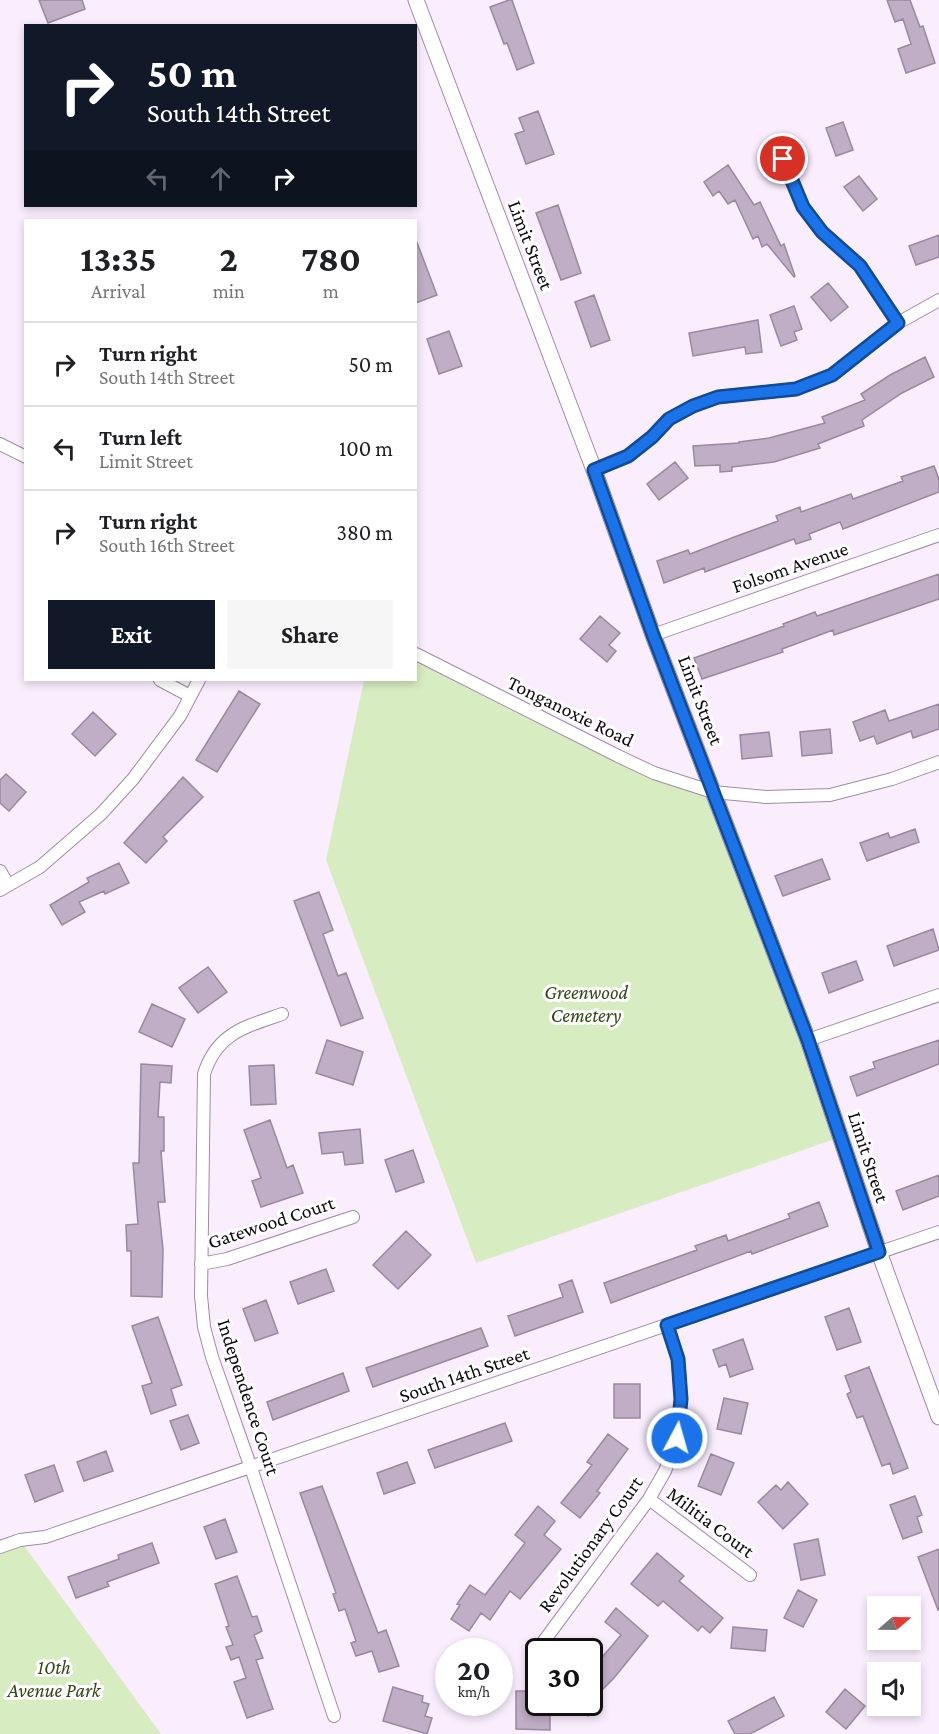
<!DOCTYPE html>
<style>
body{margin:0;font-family:"Crimson Pro",serif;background:#f6f6f6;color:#202124;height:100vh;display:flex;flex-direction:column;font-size:22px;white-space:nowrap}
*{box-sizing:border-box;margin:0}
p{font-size:20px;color:#757577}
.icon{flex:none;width:33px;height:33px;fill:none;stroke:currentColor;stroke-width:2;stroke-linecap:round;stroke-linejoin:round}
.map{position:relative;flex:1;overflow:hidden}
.panel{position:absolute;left:24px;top:219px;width:393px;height:462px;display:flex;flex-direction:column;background:#fff;border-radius:0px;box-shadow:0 3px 9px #0003}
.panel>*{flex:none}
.top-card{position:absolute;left:24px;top:24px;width:393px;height:183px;border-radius:0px;box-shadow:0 3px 9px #0003;background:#111827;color:#fff;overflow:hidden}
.needle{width:39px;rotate:70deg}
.controls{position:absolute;left:867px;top:1596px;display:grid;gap:12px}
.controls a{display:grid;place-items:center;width:54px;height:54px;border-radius:0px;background:#fff;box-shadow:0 3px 9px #0003;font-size:30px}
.speed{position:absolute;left:435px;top:1638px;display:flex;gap:12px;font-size:30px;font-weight:700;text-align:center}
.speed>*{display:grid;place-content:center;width:78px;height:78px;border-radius:50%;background:#fff;box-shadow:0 3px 9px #0003;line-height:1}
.speed small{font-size:15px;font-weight:400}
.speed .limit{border:3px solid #111;border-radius:9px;background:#fff;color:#111}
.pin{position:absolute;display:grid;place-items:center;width:51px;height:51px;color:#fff;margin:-26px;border:3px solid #fff;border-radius:50%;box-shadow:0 2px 6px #0007}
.me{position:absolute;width:66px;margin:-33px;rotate:6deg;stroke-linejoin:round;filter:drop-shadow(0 0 4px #0008)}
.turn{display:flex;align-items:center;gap:21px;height:126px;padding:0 24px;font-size:27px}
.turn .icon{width:78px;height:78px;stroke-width:2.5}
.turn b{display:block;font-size:42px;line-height:51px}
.lanes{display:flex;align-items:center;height:57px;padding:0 24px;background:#0003;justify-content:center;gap:30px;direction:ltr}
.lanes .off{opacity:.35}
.eta{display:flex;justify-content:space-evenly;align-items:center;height:102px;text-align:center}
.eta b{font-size:36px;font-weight:700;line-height:42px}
.action{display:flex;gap:12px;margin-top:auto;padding:12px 24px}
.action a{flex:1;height:69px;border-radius:0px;background:#111827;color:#fff;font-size:24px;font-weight:700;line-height:69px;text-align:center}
.action a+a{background:#f6f6f6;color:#202124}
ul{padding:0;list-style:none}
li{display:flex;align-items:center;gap:18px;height:84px;padding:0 24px;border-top:2px solid #e0e0e0}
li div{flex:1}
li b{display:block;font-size:22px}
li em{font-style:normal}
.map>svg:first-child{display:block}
</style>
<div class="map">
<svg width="939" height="1734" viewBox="0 0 939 1734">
<rect width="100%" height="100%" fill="#faeefe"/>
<path fill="#d8ecc1" d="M416 654 618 756 713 792 841 1137 476 1263 326 860 364 680H416Z
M20 1540 161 1734H0V1548Z"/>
<path fill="#c0adc6" stroke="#9a88a0" stroke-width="1.5" d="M39 0H82L85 9 48 23Z
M509 0H512L534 63 517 70 507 43 504 44 490 7Z
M887 0H910L920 27 923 26 935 63 906 73 898 49 911 44 903 19 895 22Z
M538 111 554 154 526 164 515 134 524 131 519 118Z
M843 122 853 150 836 156 826 128Z
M728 165 754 205 760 202 781 246 784 244 795 276 794 277 767 244 762 247 758 236 753 239 735 200 728 204 719 191 713 196 704 182Z
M859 176 877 199 863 211 844 187Z
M558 205 581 273 561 280 536 213Z
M939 235V257L916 265 909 246Z
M416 240 437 295 416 303Z
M828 283 848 307 831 321 811 297Z
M594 295 610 340 591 347 575 302Z
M794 306 802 329 794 332 797 340 781 346 770 315Z
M758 320 762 352 746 354 745 347 693 356 689 333Z
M449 331 462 366 439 374 427 339Z
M925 357 934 377 902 393 862 420 864 426 818 444 820 448 774 462 732 467V471L720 472V465L695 466 693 446 739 443V442L769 438 825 423 822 417 865 400 861 394 890 375Z
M675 462 688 478 659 500 647 484Z
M934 466 939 479V492L843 529 840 522 809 534 811 539 796 544 794 539 705 572 704 568 664 583 657 561 688 550 690 554 737 536 778 521 776 516 800 507 801 512 851 494 853 499 903 481 901 477Z
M939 574V599L834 635 833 630 782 649 783 652 702 679 694 658 784 626 783 624 815 612 817 616Z
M600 616 620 633 609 645 616 651 607 662 580 639Z
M239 691 260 704 217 772 196 760Z
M939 704V729L913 738 911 731 877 744 874 736 860 741 853 722 885 710 889 721Z
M93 712 116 734 95 756 72 734Z
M830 729 832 753 802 756 800 732Z
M769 732 772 756 742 759 740 735Z
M6 774 26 792 9 811 0 803V780Z
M183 777 203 797 163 837 167 841 146 863 124 843Z
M915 829 919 842 867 861 860 843 888 833 890 838Z
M822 859 830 879 783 896 775 876Z
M119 863 129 883 105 894 104 891 79 902 85 912 62 925 50 905 89 882 87 878Z
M319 892 333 930 323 934 338 976 346 973 363 1018 341 1026 294 901Z
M933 929 939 950 894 966 887 946Z
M856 961 863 980 829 993 822 973Z
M208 967 227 992 198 1013 179 988Z
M152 1004 185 1019 172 1047 139 1032Z
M327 1040 363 1052 353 1085 316 1073Z
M939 1040V1064L857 1096 850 1077 875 1068 873 1062Z
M141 1064 172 1066 171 1083 160 1082 158 1117H164V1151H161L165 1202H158L163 1249 162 1297 131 1296V1251H127L126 1225 138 1224 133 1163H139Z
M274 1065 276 1104 251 1105 249 1066Z
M270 1120 287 1168 293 1165 303 1193 261 1207 252 1181 261 1178 244 1130Z
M360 1129 363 1163 345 1165 343 1152 322 1154 319 1133Z
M413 1150 424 1182 396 1192 385 1160Z
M939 1175V1196L903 1210 896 1191Z
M819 1202 828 1226 752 1254 751 1251 611 1303 604 1283 697 1250 695 1246 726 1235 728 1241 790 1218 788 1214Z
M406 1231 431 1255 398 1289 373 1265Z
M326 1269 334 1291 298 1304 290 1282Z
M572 1280 583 1312 515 1336 508 1316 563 1297 559 1285Z
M266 1300 278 1333 255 1341 243 1309Z
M849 1308 861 1342 837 1350 825 1317Z
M158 1317 182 1385 171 1389 176 1405 151 1414 142 1386 152 1383 132 1326Z
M481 1328 488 1346 373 1387 366 1368Z
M743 1339 753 1369 730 1377 726 1364 719 1367 713 1350Z
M869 1367 908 1468 893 1474 890 1463 882 1466 863 1416 857 1418 847 1394 851 1392 845 1376Z
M343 1373 349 1391 273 1420 267 1402Z
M614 1384H640V1418H614Z
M724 1398 748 1403 741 1434 717 1429Z
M188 1415 199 1443 181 1450 170 1421Z
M505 1423 512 1441 435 1468 428 1450Z
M608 1434 628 1449 597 1491 600 1493 580 1518 561 1503 592 1465 587 1462Z
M106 1451 113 1471 84 1481 77 1462Z
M711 1454 734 1463 721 1495 698 1486Z
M407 1462 415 1483 384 1494 377 1473Z
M54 1465 63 1491 35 1502 25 1475Z
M788 1482 808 1504 783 1529 758 1502 776 1485 781 1490Z
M322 1486 378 1633 386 1630 399 1666 379 1672 372 1651 356 1656 351 1643 356 1641 345 1609 339 1611 333 1594 336 1593 300 1493Z
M915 1496 922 1515 917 1517 922 1532 903 1539 890 1505Z
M538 1506 555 1521 544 1535 561 1549 520 1599 510 1591 490 1620 481 1613 469 1631 451 1619 460 1605 457 1604 470 1585 485 1595 525 1543 515 1535Z
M225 1519 237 1552 216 1559 204 1527Z
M818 1539 825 1575 801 1580 794 1544Z
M152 1543 159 1563 107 1582 109 1586 76 1598 68 1577 119 1559 118 1555Z
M939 1549V1610H938L918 1557Z
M657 1553 684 1576 679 1581 723 1618 710 1633 702 1626 698 1631 663 1601 658 1606 631 1584Z
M237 1576 252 1617 257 1616 262 1631 254 1635 263 1658 256 1660 273 1709 247 1718 234 1682 246 1678 239 1657 231 1660 226 1647 233 1645 226 1627 229 1626 215 1584Z
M798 1590 817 1600 803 1627 784 1618Z
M616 1608 648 1636 614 1678 590 1702H601L588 1716 574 1702H590V1654L598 1662 621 1635 605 1622Z
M733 1627 767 1630 765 1651 731 1648Z
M393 1687 423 1696 422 1702 429 1704 425 1716 432 1718 427 1734 383 1721Z
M845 1689 865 1706 846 1729 826 1712Z
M516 1691H535V1707L550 1708V1730L516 1729Z
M774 1697 784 1716 750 1734H735L728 1721Z"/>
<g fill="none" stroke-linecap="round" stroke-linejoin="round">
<defs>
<path id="minor" d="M783 159 803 207 822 232 860 265 898 323
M0 444 26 457
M594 470 628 456 652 437 669 419 693 406 718 397 796 389 832 375 898 323 939 300
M653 635 939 535
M416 654 618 756 654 773 713 792 766 797 830 795 892 779 939 762
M160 680 190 696
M0 871 8 885
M0 890 40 867 101 814 133 779 180 716 199 680
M282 1014C245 1027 217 1033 204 1074L201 1296 204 1327 212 1357 251 1468 334 1716
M808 1040 939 995
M201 1264 227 1259 353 1217
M649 1499 750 1575
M0 1547 20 1540 45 1537 939 1232
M541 1645 649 1499 665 1471 677 1438 681 1399 678 1359 667 1325"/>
<path id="tertiary" d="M416 0 594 470 653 635 808 1040 879 1252 939 1417"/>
</defs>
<use href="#minor" stroke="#9e8ca4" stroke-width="14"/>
<use href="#tertiary" stroke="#9e8ca4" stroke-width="17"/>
<use href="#minor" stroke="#fff" stroke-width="12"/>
<use href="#tertiary" stroke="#fff" stroke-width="15"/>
</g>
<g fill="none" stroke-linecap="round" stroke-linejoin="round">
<defs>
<path id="route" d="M677 1438 681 1399 678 1359 667 1325 879 1252 808 1040 653 635 594 470 628 456 652 437 669 419 693 406 718 397 796 389 832 375 898 323 860 266 822 232 803 207 783 159"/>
</defs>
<use href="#route" stroke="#114b97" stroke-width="15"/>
<use href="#route" stroke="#1a73e8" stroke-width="10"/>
</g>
<g text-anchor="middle" stroke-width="6" stroke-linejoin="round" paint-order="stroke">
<g font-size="20" fill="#100912" stroke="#fff">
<text transform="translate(531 245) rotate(69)" y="7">Limit Street</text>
<text transform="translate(790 567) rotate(-19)" y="7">Folsom Avenue</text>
<text transform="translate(701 700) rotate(69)" y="7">Limit Street</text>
<text transform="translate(571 711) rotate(26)" y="7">Tonganoxie Road</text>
<text transform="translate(869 1157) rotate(72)" y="7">Limit Street</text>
<text transform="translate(271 1222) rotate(-18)" y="7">Gatewood Court</text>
<text transform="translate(464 1374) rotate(-19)" y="7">South 14th Street</text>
<text transform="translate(249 1397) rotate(72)" y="7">Independence Court</text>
<text transform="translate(711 1522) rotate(37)" y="7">Militia Court</text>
<text transform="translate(590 1544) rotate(-54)" y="7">Revolutionary Court</text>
</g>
<g font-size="20" font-style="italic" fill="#334715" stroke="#fff">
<text x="586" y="999">Greenwood<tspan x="586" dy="23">Cemetery</tspan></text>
<text x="54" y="1674">10th<tspan x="54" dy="23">Avenue Park</tspan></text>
</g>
</g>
</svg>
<div class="controls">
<a><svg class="needle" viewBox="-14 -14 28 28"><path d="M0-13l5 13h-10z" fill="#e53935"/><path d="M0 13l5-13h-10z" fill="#757577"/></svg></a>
<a><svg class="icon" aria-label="sound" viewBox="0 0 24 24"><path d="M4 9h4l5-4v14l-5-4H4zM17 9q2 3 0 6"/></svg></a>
</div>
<div class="speed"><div>20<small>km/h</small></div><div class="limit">30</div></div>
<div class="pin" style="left:783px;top:159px;background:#d93025"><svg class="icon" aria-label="arrive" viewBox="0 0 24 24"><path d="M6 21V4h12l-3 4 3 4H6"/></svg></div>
<svg class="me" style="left:677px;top:1438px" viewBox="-20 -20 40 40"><circle r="17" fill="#1a73e8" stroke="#fff" stroke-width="3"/><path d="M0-11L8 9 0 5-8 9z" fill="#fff"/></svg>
<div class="top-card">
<div class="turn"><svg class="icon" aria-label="right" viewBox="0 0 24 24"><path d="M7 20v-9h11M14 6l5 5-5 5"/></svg><div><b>50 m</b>South 14th Street</div></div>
<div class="lanes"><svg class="icon off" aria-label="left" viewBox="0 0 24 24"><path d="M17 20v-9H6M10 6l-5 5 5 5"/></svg><svg class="icon off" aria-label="ahead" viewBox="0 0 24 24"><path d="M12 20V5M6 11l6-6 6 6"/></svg><svg class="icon" aria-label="right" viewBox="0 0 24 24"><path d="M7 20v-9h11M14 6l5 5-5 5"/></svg></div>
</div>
<section class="panel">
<div class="eta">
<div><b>13:35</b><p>Arrival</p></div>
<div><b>2</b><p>min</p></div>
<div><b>780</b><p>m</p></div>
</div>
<ul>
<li><svg class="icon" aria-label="right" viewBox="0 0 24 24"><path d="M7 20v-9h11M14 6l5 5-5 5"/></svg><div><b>Turn right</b><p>South 14th Street</p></div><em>50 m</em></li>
<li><svg class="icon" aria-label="left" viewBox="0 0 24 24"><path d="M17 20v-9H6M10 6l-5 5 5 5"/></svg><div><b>Turn left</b><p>Limit Street</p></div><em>100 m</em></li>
<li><svg class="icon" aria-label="right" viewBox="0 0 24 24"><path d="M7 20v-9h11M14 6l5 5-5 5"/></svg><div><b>Turn right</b><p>South 16th Street</p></div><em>380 m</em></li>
</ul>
<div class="action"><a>Exit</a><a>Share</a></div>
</section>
</div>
